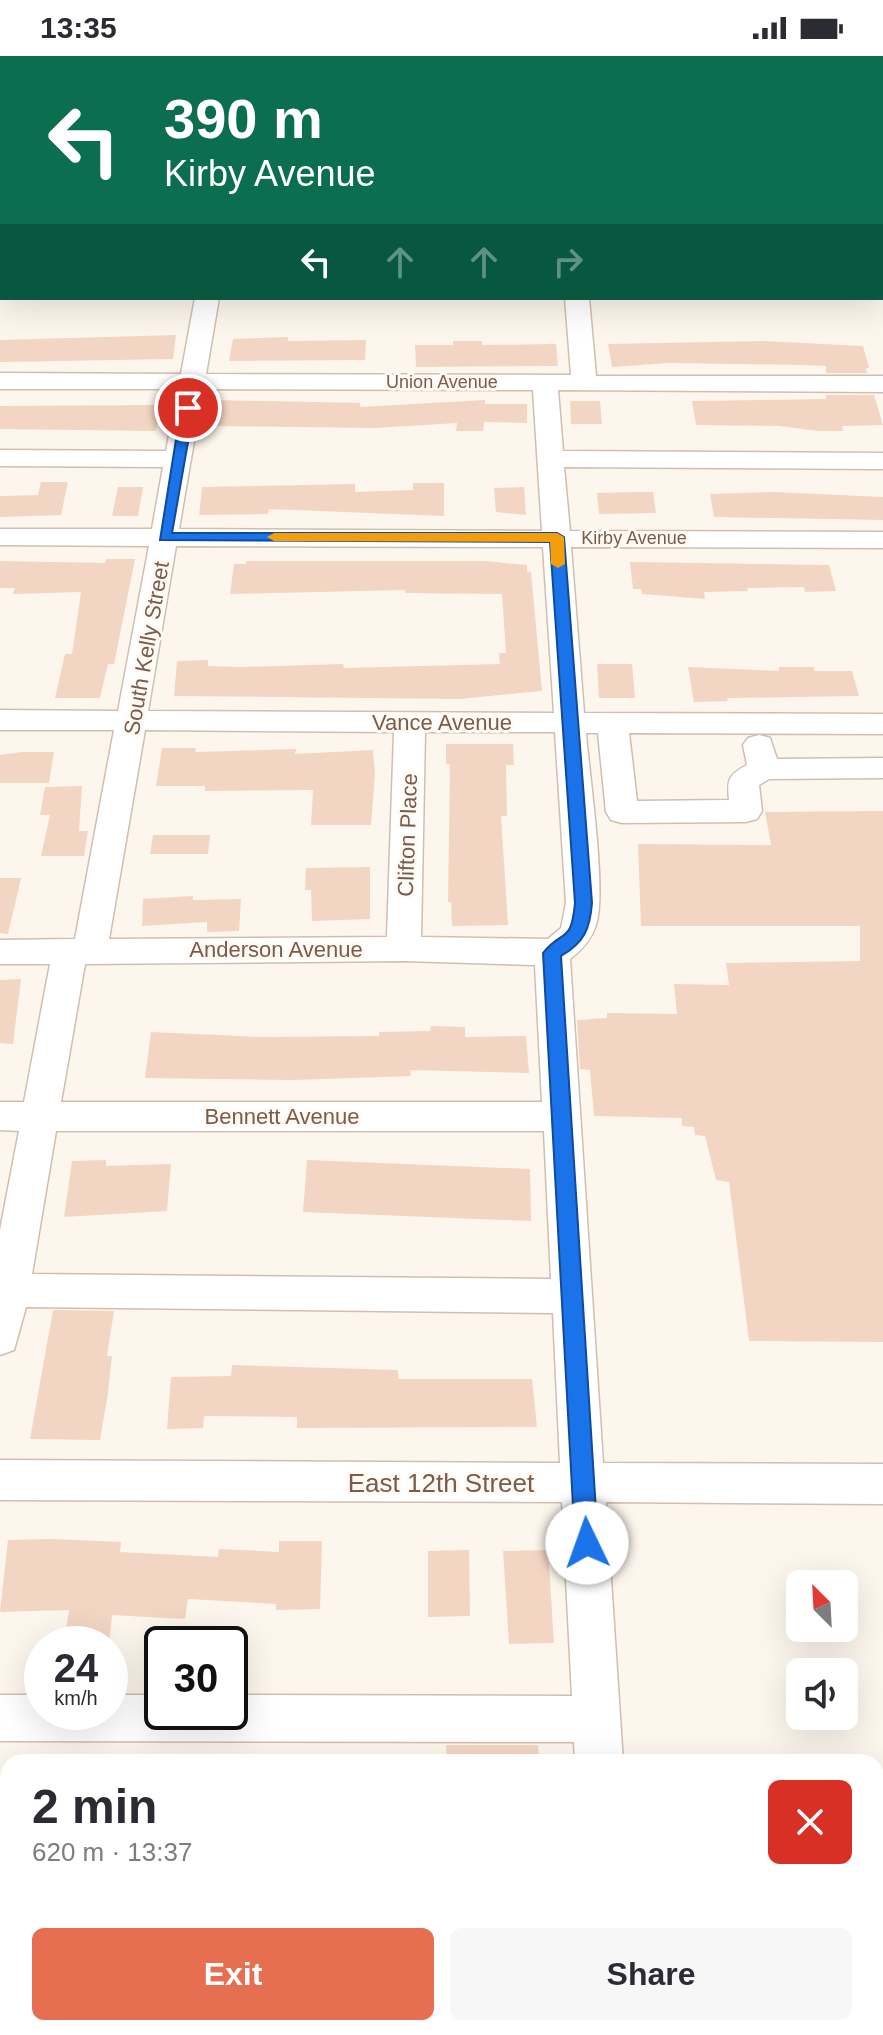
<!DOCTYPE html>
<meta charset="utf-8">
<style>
body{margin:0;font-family:Arial,sans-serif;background:#f7f7f7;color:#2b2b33;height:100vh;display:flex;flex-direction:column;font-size:30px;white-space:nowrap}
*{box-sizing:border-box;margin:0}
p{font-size:26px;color:#7c7c81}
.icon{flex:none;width:44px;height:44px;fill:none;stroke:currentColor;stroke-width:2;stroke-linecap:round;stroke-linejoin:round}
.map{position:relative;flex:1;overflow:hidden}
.sheet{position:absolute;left:0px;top:1698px;width:884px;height:282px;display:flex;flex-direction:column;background:#fff;border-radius:24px 24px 0 0;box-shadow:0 8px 32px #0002}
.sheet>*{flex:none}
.banner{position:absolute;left:0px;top:0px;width:884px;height:244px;box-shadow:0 8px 32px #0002;background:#0b6e4f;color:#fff;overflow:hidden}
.needle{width:52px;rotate:336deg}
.controls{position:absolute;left:786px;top:1514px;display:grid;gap:16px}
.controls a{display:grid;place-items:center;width:72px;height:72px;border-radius:12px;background:#fff;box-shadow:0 8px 32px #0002;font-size:40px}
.speed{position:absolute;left:24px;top:1570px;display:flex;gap:16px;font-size:40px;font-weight:700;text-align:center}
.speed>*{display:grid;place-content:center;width:104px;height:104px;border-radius:50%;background:#fff;box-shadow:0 8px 32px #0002;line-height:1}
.speed small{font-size:20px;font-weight:400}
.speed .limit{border:4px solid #111;border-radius:12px;background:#fff;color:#111}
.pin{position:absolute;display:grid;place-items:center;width:68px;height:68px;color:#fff;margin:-34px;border:4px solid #fff;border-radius:50%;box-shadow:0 2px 8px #0007}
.me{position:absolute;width:88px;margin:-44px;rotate:357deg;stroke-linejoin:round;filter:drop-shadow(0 0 6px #0008)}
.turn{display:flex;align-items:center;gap:28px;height:168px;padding:0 32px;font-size:36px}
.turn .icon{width:104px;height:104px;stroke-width:2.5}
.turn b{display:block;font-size:56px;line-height:68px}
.lanes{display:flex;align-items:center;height:76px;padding:0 32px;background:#0003;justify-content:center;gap:40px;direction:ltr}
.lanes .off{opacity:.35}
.round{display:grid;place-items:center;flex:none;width:84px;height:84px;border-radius:12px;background:#f7f7f7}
.headline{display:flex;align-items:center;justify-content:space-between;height:136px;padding:0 32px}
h1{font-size:48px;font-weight:800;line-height:60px}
.cta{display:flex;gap:16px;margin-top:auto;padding:16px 32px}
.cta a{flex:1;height:92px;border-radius:12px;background:#e76f51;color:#fff;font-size:32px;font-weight:800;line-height:92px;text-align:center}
.cta a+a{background:#f7f7f7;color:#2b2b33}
.status{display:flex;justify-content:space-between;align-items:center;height:56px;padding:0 40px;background:#fff;direction:ltr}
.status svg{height:22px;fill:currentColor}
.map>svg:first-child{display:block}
</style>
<div class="status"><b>13:35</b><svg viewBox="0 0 49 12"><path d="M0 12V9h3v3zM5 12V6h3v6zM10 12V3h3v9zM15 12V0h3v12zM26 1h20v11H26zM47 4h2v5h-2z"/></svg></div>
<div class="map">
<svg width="883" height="1979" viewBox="0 0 883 1979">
<rect width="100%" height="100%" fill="#fdf6ec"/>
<path fill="#f3d5c3" d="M176 279 173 303 0 306V284Z
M288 281V285L366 284 365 304 229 305 233 283Z
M453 285H482V289L556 288 558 310 416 311 415 289H453Z
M763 285 863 290 869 312H866L867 317H826V310L805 309 669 307 612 311 608 288Z
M826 339H874L883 369 842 370 843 375H818L779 370 696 369 692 345 826 343Z
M213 344 360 347V351L485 344V348H527V367L484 366 483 375H456L457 367 375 372 207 370Z
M570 345H600L602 368H571Z
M160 349 156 375 0 373V350Z
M41 426H68L61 459 0 461V440L38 439Z
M413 427H444V460L269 453 268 458 199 459 202 431 355 428V436L413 434Z
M118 431H143L138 460H112Z
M524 431 526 459 496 456 494 432Z
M634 436H653L656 457 599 458 597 437Z
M773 436 883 441V464L714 461 710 438Z
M106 503H135L114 608H108L100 642H55L65 598H72L81 536 13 538 15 532H0V505L105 507Z
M246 505H485L527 509V516H531L542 635 459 643 174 640 177 605 208 604V610L242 611 343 608 344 612 500 608 499 597H506L502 538 405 537V534L230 538 234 508H246Z
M630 506 829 509 836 535 805 536 804 531 747 532 748 535 704 536 705 543 642 538 641 533H633Z
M597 608H632L635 642H599Z
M688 611 779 615V611H814V615H852L859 640 727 642 728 645 694 646Z
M446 688H513L514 709H506L507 760H501L508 869 452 870 451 846H448L450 708H446Z
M162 692H196L195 696 296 693 295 698 373 694 375 718 371 769H311L313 734 205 735V730H156Z
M22 696H54L49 727H0V699Z
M82 730 79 775H88L84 800H41L50 759H40L45 731Z
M883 755V1286L749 1285 729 1126 716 1124 705 1080 695 1079 694 1071 682 1070V1062L594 1060 590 1014 580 1013 577 964 607 962V957L677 958 674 928 729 929 726 907 860 905V870H641L638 788 771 789 765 756Z
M153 779H210L208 798H150Z
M370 811V863L312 865 311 834H305L306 812Z
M0 822H21L8 878 0 877Z
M193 840V844L241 843 239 875 207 876V866L142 870 143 843Z
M21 923 13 988 0 987V924Z
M431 970 465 971V981L526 980 529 1017 410 1014 411 1020 293 1024 145 1022 151 976 262 981 379 980V976L430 975Z
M106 1104V1110L171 1108 167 1155 64 1161 72 1105Z
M307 1104 530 1113 531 1165 303 1156Z
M53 1254 114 1255 107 1300H112L108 1337 100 1384 30 1383Z
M232 1309 398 1314V1323H532L537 1371 297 1372V1361L204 1360 203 1372 167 1373 171 1321 231 1320Z
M52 1483 121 1486 120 1496 218 1501 219 1493 279 1496V1485H322L320 1553 276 1554V1548L188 1543 185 1563 112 1559 109 1588H64L69 1554 0 1556 8 1484Z
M469 1494 470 1560 428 1561V1495Z
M548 1494 554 1587 509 1588 503 1495Z
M446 1689H538L539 1706H447Z"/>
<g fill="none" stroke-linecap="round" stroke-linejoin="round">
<defs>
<path id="minor" d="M0 0H9L10 2H2L0 10Z
M239 0H259V2H239Z
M548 0H568V2H548Z
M725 0H745V2H725Z
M851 0H871L872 2H852Z
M882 59H883V74H882Z
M0 88H2V100H0Z
M882 91H883V103H882Z
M0 138H2V152H0Z
M195 242H219L206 318 571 319 565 242H589L596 320H883V336L558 334 563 395 883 397V413L564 411 570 475 883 476V492L571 491 584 657 883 658V678L629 677 637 745 729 744C727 724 728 719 747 709L743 689 748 682 759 679 770 682 777 703 883 702V722L769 723 759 729 762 755 757 763 746 766 622 767 611 764 606 756 598 677H586C589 718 607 836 596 869 591 884 582 894 570 903L603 1407 883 1408V1448L606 1446 623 1706H575L574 1686 0 1685V1639H42V1656H110V1639H162V1656H230V1639L572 1640 562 1446 0 1444V1404L560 1407 553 1257 26 1251 14 1294 0 1299V1174L19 1075 0 1074V1046H24L50 908H0V884L75 883 114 674H0V654L118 655 149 490 0 489V473H152L163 411 0 410V394L166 395 178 333H0V317L181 318ZM203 333 533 334 542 475 179 473ZM176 490 543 491 554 657 148 655ZM145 674 394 676 387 881 109 883ZM425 676H555L566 847 561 872 548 883 421 881ZM404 905 535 909 542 1046H61L85 908ZM56 1075H544L551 1223 32 1218Z
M0 1895 8 1896V1948L0 1947Z
M883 1903V1955L876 1956V1904Z
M586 1972H638L639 1979H587Z"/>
<path id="major" d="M0 192H2V208H0Z
M882 195H883V211H882Z"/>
</defs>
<use href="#minor" stroke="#d1beb0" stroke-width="3"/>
<use href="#major" stroke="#dad1cd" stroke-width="3"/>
<use href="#minor" fill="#fff" fill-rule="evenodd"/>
<use href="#major" fill="#fbd9a5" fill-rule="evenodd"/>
</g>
<path fill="#1a73e8" stroke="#114b97" stroke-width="2" d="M188 348 194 352 172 477H557L564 481 592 847C590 873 584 887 561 900L598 1487 595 1494 587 1497 579 1494 575 1487 543 897C563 872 571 889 575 847L550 486 160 484 181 352Z"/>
<path fill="#f59e0b" d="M557 477 564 481 565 508 558 512 551 508 550 486 274 485 267 481 274 477Z"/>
<g text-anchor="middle" stroke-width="6" stroke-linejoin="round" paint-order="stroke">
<g font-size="18" fill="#7a5c4d" stroke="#fffaf3">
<text x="442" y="332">Union Avenue</text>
<text x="634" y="488">Kirby Avenue</text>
</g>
<g font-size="22" fill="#7a5c4d" stroke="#fffaf3">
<text transform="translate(146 592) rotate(-80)" y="8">South Kelly Street</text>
<text x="442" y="674">Vance Avenue</text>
<text transform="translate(407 779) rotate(-88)" y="8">Clifton Place</text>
<text x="276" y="901">Anderson Avenue</text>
<text x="282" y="1068">Bennett Avenue</text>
</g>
<g font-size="26" fill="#7a5c4d" stroke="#fffaf3">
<text x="441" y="1436">East 12th Street</text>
</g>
</g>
</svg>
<div class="controls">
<a><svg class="needle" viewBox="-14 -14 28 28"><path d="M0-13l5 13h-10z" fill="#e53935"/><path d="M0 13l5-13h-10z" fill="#7c7c81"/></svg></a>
<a><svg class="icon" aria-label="sound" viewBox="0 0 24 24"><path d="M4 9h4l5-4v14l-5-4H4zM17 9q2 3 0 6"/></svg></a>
</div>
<div class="speed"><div>24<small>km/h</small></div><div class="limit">30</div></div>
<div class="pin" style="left:188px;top:352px;background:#d93025"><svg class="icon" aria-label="arrive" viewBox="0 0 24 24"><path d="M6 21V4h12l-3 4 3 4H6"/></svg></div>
<svg class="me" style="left:587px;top:1487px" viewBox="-20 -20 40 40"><circle r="19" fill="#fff"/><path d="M0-13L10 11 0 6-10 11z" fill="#1a73e8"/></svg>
<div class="banner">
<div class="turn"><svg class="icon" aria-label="left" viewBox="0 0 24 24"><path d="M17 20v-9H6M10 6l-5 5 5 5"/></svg><div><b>390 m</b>Kirby Avenue</div></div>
<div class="lanes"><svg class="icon" aria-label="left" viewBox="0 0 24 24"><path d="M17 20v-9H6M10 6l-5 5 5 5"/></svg><svg class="icon off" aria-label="ahead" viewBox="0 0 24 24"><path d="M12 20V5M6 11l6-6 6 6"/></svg><svg class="icon off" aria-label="ahead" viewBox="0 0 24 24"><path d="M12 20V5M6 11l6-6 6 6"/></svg><svg class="icon off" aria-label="right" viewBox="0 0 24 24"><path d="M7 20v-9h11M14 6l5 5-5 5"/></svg></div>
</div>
<section class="sheet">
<div class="headline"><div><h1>2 min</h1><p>620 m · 13:37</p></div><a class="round" style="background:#d93025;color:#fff"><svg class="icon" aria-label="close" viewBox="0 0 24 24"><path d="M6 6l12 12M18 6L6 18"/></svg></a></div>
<div class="cta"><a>Exit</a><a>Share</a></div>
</section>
</div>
